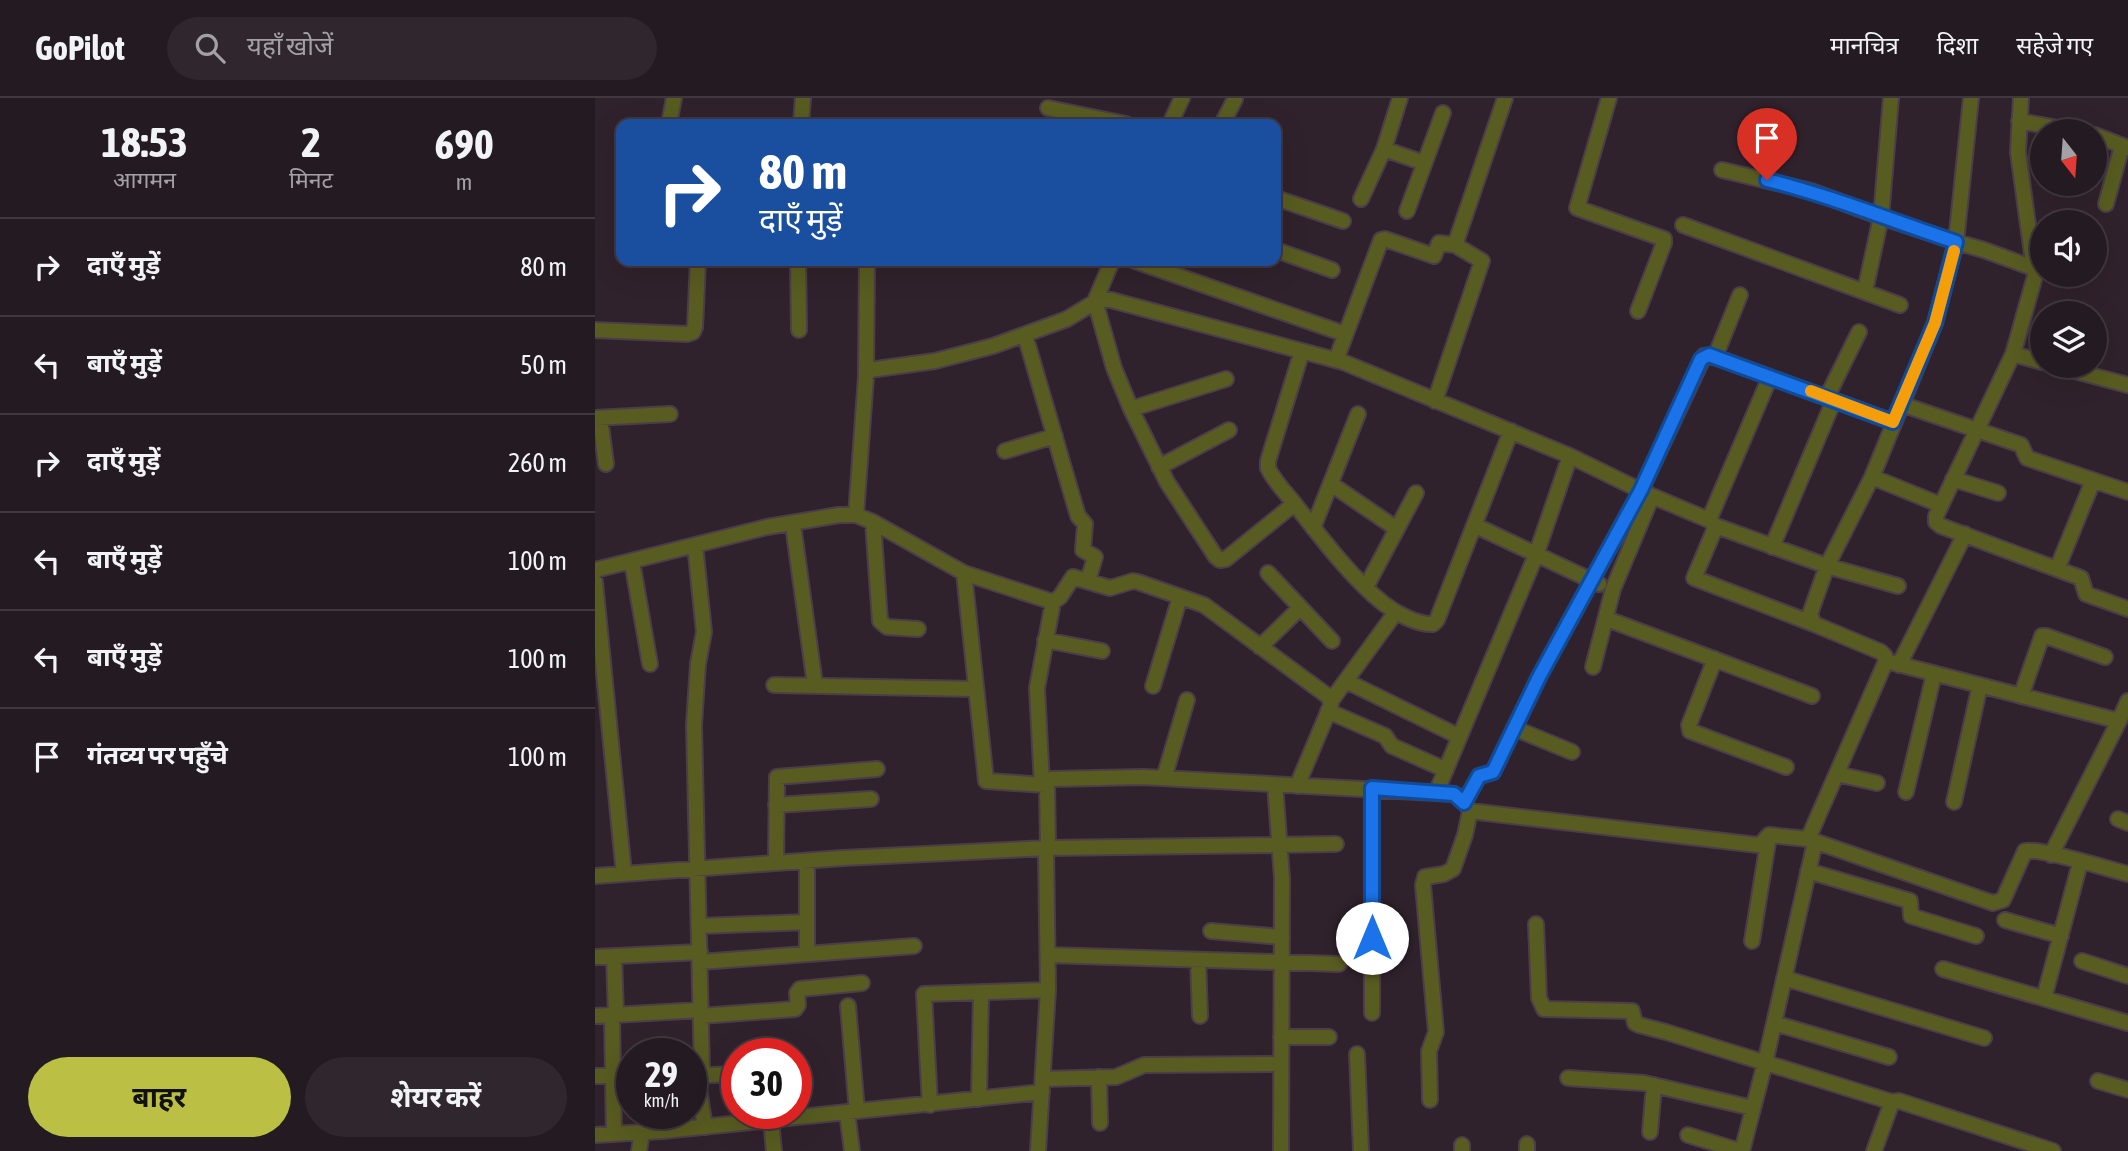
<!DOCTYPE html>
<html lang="hi">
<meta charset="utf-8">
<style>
body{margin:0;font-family:"Asap Condensed","Noto Sans Devanagari",sans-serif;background:#30272e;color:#f1f3f6;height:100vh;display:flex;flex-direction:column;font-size:26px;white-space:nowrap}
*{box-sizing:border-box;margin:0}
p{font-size:23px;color:#a3a1a5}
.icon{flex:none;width:38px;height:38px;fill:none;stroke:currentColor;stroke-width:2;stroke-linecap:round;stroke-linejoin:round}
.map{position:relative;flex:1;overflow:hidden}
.panel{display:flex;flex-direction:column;background:#241a21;width:595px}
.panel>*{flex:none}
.hud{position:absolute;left:21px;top:21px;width:665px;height:147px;border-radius:14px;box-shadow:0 7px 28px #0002,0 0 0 2px #41383f;background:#1a4fa0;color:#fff;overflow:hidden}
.needle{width:46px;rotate:163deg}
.tools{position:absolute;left:1435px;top:21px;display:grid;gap:14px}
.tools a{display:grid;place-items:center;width:77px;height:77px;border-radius:50%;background:#241a21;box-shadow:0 7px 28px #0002,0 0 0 2px #41383f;font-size:35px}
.speed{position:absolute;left:21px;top:940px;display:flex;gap:14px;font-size:35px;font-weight:700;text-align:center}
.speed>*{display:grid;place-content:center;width:91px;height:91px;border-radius:50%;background:#241a21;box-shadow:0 7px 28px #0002,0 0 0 2px #41383f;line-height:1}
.speed small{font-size:18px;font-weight:400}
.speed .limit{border:10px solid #d22;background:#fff;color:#111}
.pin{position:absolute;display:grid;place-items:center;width:60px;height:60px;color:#fff;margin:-72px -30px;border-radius:50% 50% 50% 0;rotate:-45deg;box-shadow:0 0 7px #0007}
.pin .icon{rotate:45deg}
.me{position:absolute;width:77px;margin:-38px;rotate:0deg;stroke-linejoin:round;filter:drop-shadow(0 0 5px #0008)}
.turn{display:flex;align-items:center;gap:24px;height:147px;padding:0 28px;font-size:32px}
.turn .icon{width:91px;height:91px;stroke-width:2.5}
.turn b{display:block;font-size:49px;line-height:60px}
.eta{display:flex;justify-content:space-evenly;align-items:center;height:119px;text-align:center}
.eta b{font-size:42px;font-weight:700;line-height:49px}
.action{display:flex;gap:14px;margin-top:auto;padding:14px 28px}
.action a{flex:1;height:80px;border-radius:42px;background:#bbc045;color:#111;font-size:28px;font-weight:700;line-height:80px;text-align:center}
.action a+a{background:#30272e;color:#f1f3f6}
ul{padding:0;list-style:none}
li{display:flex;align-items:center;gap:21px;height:98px;padding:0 28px;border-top:2px solid #41383f}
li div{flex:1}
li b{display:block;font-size:26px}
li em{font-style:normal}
header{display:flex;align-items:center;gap:42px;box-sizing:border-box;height:98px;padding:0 35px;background:#241a21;border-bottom:2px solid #41383f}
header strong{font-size:33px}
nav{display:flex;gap:38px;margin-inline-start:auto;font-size:24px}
.search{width:490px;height:63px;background:#30272e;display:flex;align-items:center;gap:18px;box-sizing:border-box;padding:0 24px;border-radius:38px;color:#a3a1a5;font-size:26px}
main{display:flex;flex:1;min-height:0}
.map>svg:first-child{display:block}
</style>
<header>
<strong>GoPilot</strong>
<div class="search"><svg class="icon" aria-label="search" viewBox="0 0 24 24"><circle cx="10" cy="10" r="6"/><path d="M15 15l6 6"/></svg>यहाँ खोजें</div>
<nav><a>मानचित्र</a><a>दिशा</a><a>सहेजे गए</a></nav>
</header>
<main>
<section class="panel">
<div class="eta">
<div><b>18:53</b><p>आगमन</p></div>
<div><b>2</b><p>मिनट</p></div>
<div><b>690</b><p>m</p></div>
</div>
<ul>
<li><svg class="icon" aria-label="right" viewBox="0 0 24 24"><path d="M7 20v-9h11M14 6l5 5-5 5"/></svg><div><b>दाएँ मुड़ें</b></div><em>80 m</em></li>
<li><svg class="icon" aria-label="left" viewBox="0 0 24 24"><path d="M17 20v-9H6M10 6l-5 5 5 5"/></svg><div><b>बाएँ मुड़ें</b></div><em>50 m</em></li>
<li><svg class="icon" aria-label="right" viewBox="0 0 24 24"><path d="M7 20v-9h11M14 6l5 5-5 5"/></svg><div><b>दाएँ मुड़ें</b></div><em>260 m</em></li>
<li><svg class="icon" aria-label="left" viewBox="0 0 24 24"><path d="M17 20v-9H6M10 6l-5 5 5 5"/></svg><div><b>बाएँ मुड़ें</b></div><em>100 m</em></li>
<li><svg class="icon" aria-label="left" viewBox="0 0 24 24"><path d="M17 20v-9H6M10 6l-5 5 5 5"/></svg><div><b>बाएँ मुड़ें</b></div><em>100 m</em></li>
<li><svg class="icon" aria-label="arrive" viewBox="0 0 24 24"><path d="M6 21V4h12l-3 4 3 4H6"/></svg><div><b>गंतव्य पर पहुँचे</b></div><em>100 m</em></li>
</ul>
<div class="action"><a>बाहर</a><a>शेयर करें</a></div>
</section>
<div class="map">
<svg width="1533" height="1053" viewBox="0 0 1533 1053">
<rect width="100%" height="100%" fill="#30222c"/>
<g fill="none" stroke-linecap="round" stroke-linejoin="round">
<defs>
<path id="minor" d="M1014 0 982 110 1069 141V145L1043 213
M1376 0 1361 144 1389 152 1441 171
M1426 0 1423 54 1440 178 1418 256 1341 418V424L1346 428 1486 480 1491 496 1533 511
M453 10 531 26
M1424 23 1479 33
M74 26 79 0
M206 26 208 0
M575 26 587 0
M627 26 640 1
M1500 37 1533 50
M789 51 829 65
M1127 72 1216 93 1286 119 1361 144 1340 225 1277 379 1232 468 1303 488
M681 100 748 123
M766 101 789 51 805 0
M1511 106 1527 48
M812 113 848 15
M1088 127 1305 207
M860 147 910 0
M681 152 737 172
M203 163 204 232
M517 163 500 203 519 270 536 311 572 384 621 459 625 462 631 461 699 406
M540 163 750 236
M1270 193 1286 119 1296 0
M0 232 92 236 98 234 100 229 103 163
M430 237 483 418 490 426 488 452 500 459 493 483
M707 253 673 363V370C679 383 690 394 699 405 724 437 757 481 789 506 801 515 822 527 838 526L842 522 916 333
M1418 256 1447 264
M1120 259 1145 197
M741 262 786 142 790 141 839 158 844 145 860 147 887 163 840 303
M1461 268 1533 287
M271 278 272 163
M1232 299 1264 234
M1306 306 1426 347 1432 360 1533 394
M536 311 631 281
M0 320 75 316
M5 320 11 366
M410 353 460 338
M564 369 634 332
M1277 379 1346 407
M1358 381 1403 395
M736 386 802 431
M261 417 271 278 274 272 340 263 398 248 472 221 505 201 516 202 748 264 975 358 1057 398 1114 422 1121 428 1232 468 1215 516 1219 526 1286 554 1290 558 1291 563 1213 741
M1114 422 1175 279
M278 424 285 523 292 529 323 531
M198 427 220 587
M879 427 1004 486
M1121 428 1099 480 1219 526
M718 430 763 316
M100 447 109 534 103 566 99 627 107 974
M1177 449 1239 302
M37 464 55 566
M1462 471 1498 383
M0 472 172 429 244 417H261L278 424 369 475 458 504 465 499 478 479 515 490 538 483 543 484 609 507 734 599 736 607 702 688
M369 475 391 683 451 687
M673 475 737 543
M0 484 29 776
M771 489 821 395
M1012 521 1217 598
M450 542 507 553
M665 549 705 510
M1120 561 1094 627 1095 633 1191 669
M1291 563 1524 623 1456 757
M1304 567 1370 436
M998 569 1018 491 1057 398
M751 583 863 638
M179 587 380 591
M558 588 585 499
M1426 598 1447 538H1451L1510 559
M736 603 801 514
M733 613 790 638 797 648 851 672
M1524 623 1533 603
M919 630 977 654
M1242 676 1282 685
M569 680 592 602
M447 687 442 590 458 504
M680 687 687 780 686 1053
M1311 694 1339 576
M841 695 941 457 975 358
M1359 704 1385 587
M869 705 884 678 898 674 944 579 1046 392 1109 258 1120 259 1298 324
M181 707 276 701
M1523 721 1533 725
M453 750 741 746
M212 763V856
M181 765 182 679 282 671
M1213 773 1315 803 1316 818 1381 838
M0 778 248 760 453 750 452 684 456 681 548 679 859 696 868 701 875 713 1163 747 1167 745 1174 737 1213 741 1398 805 1408 802 1430 753C1447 750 1513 771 1533 776
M1410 822 1466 838
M941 826 944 900 949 911 1037 913 1040 925 1044 927 1071 934 1297 1004 1304 1003 1458 1053
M105 828 212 824
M616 833 687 839
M1157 843 1174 738
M453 857 744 866
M19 858 21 917
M0 859 105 854
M603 862 605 918
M1487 863 1533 878
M105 864 319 848
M1348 871 1533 925
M1189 880 1389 940
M1449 900 1485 765
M253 908 262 1013
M777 915V690
M17 917 19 1036
M0 918 106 912
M106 918 200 911 203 907 202 895 205 891 267 885
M1179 925 1294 959
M686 939H734
M762 956 766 1053
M99 972 115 977 142 976
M101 972 110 1029
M0 978 37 976
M504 979 505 1025
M973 980 1049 985 1158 1010
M448 981 521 979 549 967 686 966
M1503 983 1533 992
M384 1001 386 894
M835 1002 834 953 841 934 828 787 830 779 849 776 858 771 870 737 875 713
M335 1007 329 896 453 892
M252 1014 257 1053
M176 1022 179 1053
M1055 1034 1059 987
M0 1037 68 1033 447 994
M1093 1037 1145 1053
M44 1053 47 1035
M443 1053 453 892 451 750
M867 1053V1047
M932 1053V1046
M1147 1053 1170 965 1220 744
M1279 1053 1297 1004"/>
</defs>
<use href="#minor" stroke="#4c3e48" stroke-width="18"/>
<use href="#minor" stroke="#595c20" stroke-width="14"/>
</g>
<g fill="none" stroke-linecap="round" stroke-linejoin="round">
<defs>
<path id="route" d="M777 840V690L859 696 869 705 884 678 898 674 944 579 1046 392 1106 261 1114 257 1298 324 1340 225 1361 144C1298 123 1236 98 1172 82"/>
</defs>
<use href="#route" stroke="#114b97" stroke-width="18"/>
<use href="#route" stroke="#1a73e8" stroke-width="12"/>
<path stroke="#f59e0b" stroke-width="12" d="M1216 293 1298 324 1340 225 1359 153"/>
</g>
</svg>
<div class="tools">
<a><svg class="needle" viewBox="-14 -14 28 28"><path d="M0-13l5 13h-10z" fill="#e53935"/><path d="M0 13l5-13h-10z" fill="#a3a1a5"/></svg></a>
<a><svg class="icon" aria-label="sound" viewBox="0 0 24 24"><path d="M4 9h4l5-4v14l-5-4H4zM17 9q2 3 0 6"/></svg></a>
<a><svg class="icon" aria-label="layers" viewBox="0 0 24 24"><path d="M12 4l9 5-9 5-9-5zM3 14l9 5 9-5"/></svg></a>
</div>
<div class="speed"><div>29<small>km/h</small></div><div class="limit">30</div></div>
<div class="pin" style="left:1172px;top:82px;background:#d93025"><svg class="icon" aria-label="arrive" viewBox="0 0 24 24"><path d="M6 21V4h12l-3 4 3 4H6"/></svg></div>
<svg class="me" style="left:777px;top:840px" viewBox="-20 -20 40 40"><circle r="19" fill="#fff"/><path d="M0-13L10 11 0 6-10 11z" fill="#1a73e8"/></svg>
<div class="hud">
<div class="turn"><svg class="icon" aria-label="right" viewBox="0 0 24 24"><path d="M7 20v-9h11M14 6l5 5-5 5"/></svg><div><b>80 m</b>दाएँ मुड़ें</div></div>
</div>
</div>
</main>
